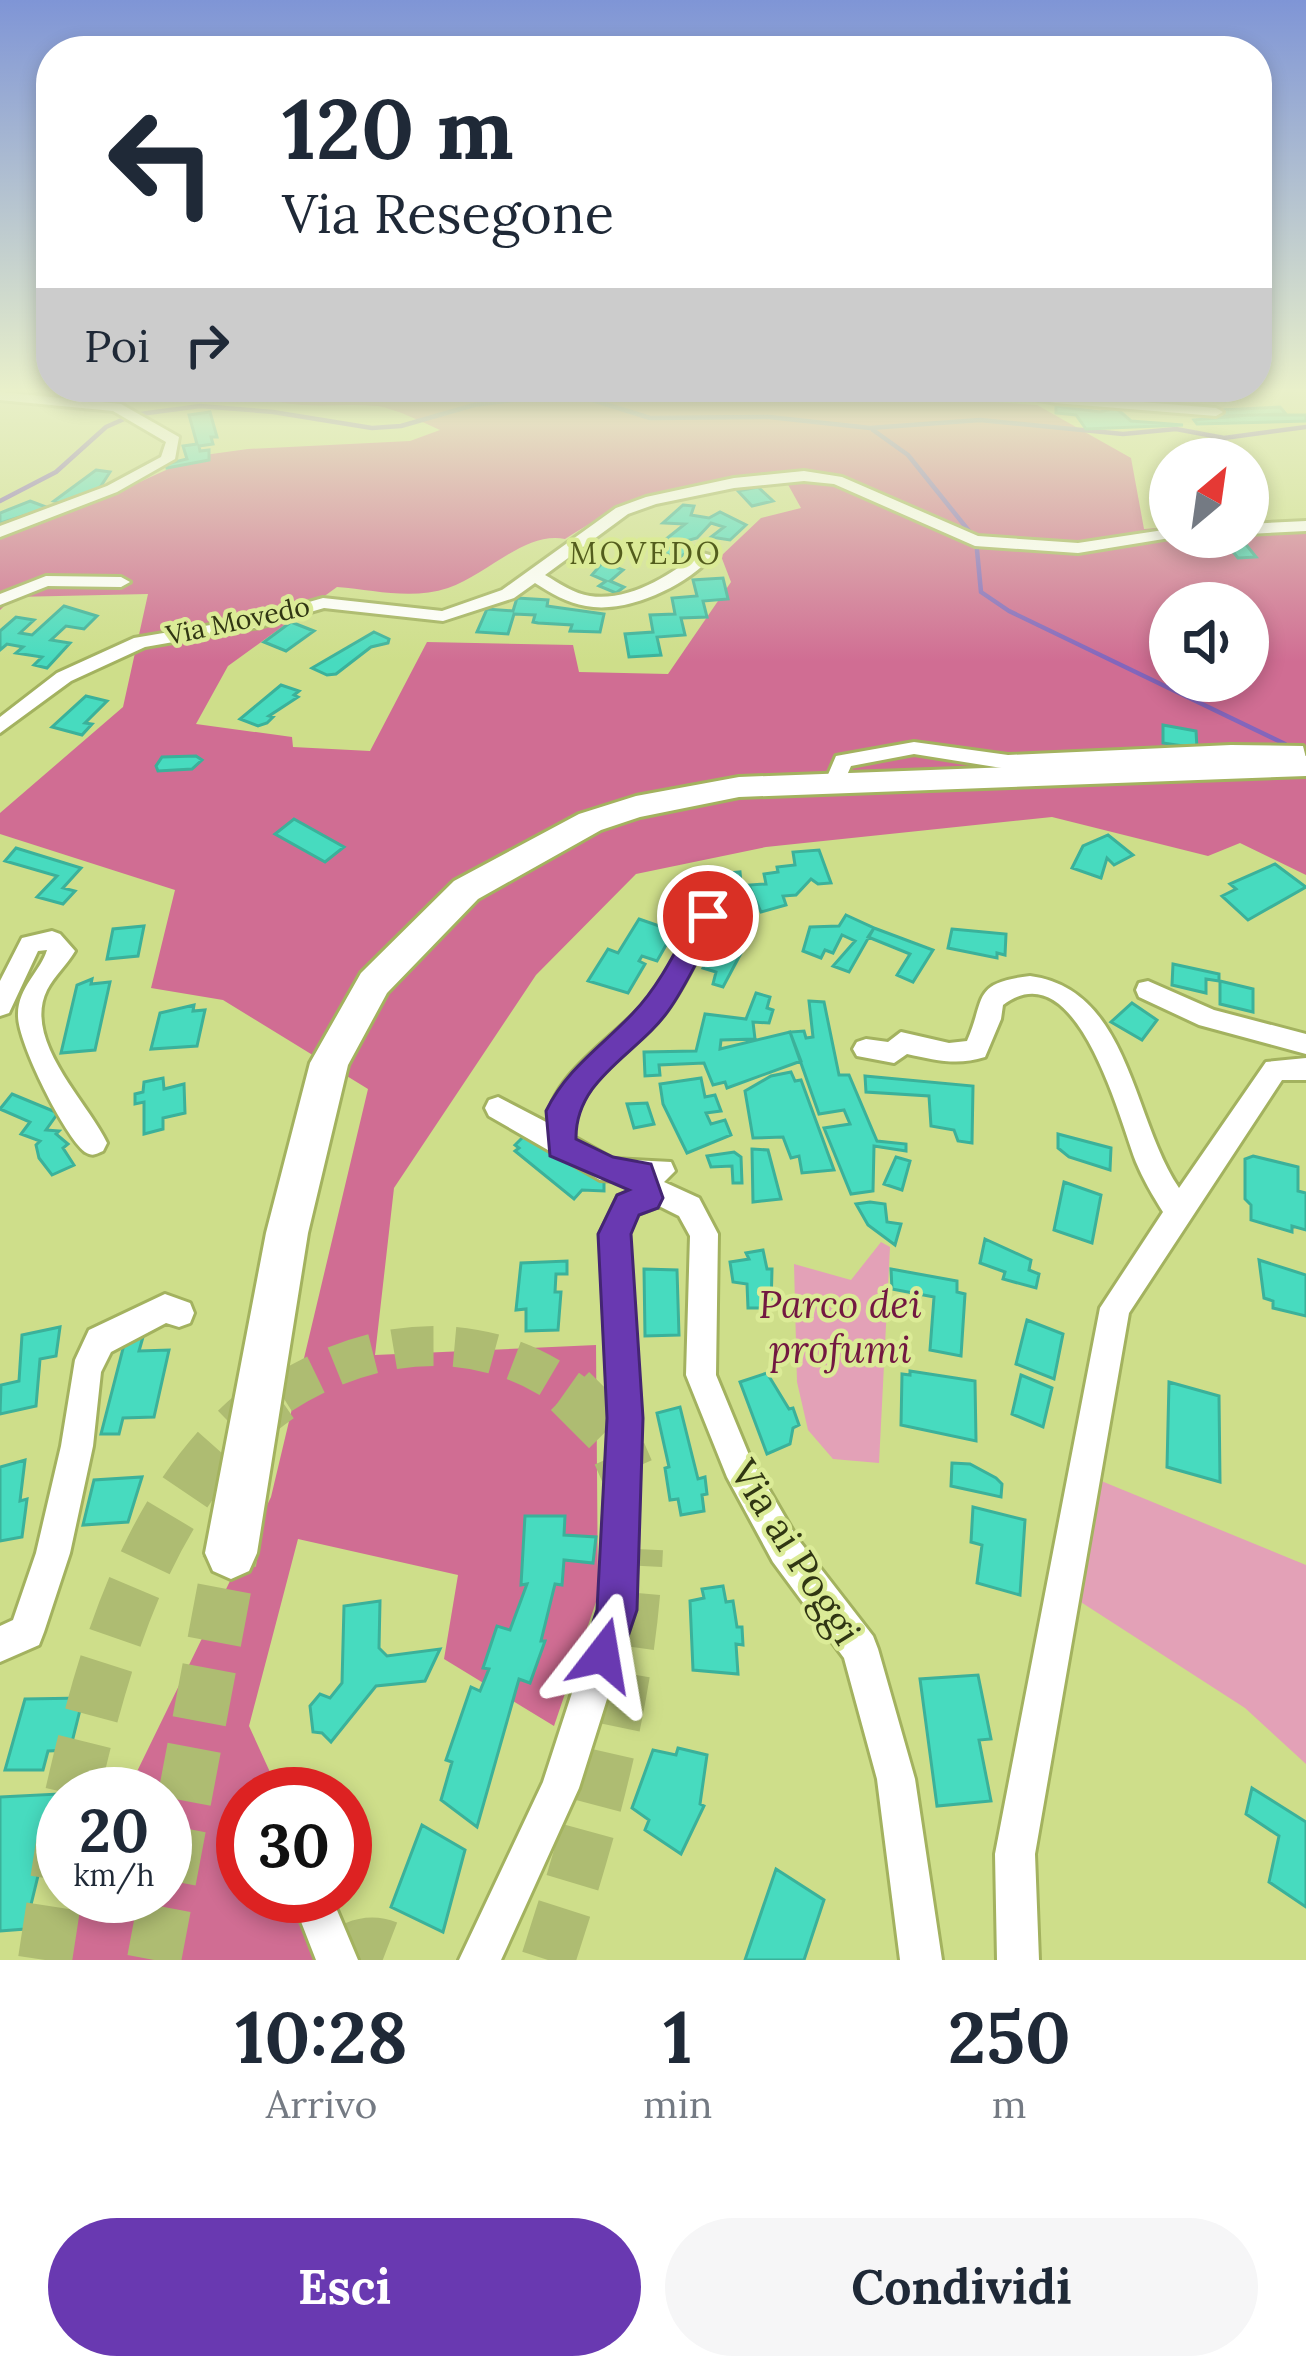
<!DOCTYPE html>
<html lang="it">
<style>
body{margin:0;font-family:Lora,serif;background:#f6f6f7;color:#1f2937;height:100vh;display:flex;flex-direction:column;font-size:45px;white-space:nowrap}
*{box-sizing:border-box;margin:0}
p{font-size:39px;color:#747a83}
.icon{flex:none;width:66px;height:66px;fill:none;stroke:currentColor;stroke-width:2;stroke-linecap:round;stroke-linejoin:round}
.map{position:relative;height:1960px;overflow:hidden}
.side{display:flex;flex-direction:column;background:#fff;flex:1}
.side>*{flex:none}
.guide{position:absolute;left:36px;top:36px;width:1236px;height:366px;border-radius:48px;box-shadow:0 6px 18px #0003;background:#fff;color:#1f2937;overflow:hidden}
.needle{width:78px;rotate:29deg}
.fabs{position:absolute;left:1149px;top:438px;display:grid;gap:24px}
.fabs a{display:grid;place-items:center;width:120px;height:120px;border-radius:50%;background:#fff;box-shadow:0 6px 18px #0003;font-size:60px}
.speed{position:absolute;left:36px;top:1767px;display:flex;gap:24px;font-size:60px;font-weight:700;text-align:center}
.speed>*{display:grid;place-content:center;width:156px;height:156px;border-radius:50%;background:#fff;box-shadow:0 6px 18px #0003;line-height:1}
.speed small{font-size:30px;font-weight:400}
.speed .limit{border:18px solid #d22;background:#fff;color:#111}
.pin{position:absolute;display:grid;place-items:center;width:102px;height:102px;color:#fff;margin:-51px;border:6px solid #fff;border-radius:50%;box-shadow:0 3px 12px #0007}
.me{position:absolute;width:132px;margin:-66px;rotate:14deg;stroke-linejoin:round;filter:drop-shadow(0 0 9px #0008)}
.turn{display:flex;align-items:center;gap:42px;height:252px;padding:0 48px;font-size:54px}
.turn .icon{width:156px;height:156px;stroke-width:2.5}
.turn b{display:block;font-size:84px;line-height:102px}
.then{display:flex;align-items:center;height:114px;padding:0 48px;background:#0003;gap:24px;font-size:45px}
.eta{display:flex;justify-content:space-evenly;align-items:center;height:204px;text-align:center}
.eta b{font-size:72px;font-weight:800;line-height:84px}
.cta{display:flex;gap:24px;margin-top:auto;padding:24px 48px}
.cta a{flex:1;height:138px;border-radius:72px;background:#6939b1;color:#fff;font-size:48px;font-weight:800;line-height:138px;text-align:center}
.cta a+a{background:#f6f6f7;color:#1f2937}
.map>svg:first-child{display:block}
</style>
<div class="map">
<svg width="1306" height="1960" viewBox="0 0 1306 1960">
<rect width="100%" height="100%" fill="#cede8a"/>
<path fill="#e3a1b7" d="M881 1242 890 1247 879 1463 833 1459 808 1430 797 1382 794 1264 851 1280Z
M1094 1478 1306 1565V1764L1245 1708 1073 1597Z"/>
<path fill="#d06d93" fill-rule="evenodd" d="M243 388H407L432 399 455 388H777L1037 405 1131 458 1144 529 1170 527V537H1248V524L1306 522V875L1240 843 1208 856 1052 817 766 847 636 874 536 975 394 1188 375 1355 596 1345 598 1596 554 1726 444 1659 458 1575 298 1539 249 1726 280 1794H243V1896H327L356 1960H45L76 1896H165V1794H126L271 1497 368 1089 223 1000 151 988 175 890 0 834V813L123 707 148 594 14 597 0 610V526L133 485 197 456 248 449 410 441 440 430C422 422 397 409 377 406 330 402 286 414 243 388ZM786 481 801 508 761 518 721 556 731 582 668 674 579 672 573 645 427 642 370 751 293 747 292 737 196 724 228 666 337 587C374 590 412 600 448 588 487 575 525 531 565 539 642 489 697 482 786 481ZM1170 603H1248V681H1170Z"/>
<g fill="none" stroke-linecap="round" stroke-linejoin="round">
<path stroke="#8366bc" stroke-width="4.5" d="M873 430 908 455 973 536
M0 501 56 472 106 427 133 415 200 406 273 412 372 428 401 426 474 405 543 396 583 397 650 418 769 417 870 428 980 420 1123 434 1176 429 1224 438 1306 427
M977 550 981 592 1009 611 1285 744"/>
</g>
<path fill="#47dbbf" stroke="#3bb19a" stroke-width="3" d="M1056 406 1100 412 1116 408 1131 421 1183 425 1086 429 1076 415 1056 413Z
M1280 407 1286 414 1225 416 1219 410Z
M210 412 217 437H211L213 444 199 446 200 451 209 450V460L167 468 166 464 187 459 183 446 197 444 189 415Z
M1248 415H1306V421L1197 424 1194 420Z
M96 470 110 472 101 486 106 487 67 504 54 501Z
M758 487 773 501 752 506 738 491Z
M30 501 49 508 0 523V513Z
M683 505 694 506 691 515 709 518 720 512 746 525 730 540 711 537 724 527 711 523 697 538 682 542 695 547 677 559 653 547 676 543 666 539 685 524 663 523Z
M1225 538 1244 542 1256 557 1238 558 1230 548 1205 549 1197 539Z
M603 562 623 570 610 581 624 587 616 593 599 586 606 581 592 575Z
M723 578 728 599 703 601 707 617 681 618 685 635 657 637 661 655 629 657 625 634 653 632 650 615 675 614 672 598 697 596 693 580Z
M517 598 548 600 547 606 604 614 600 632 570 631 572 625 538 623 533 622 535 615 514 614 508 634 477 632 487 609 513 611Z
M64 606 97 616 84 629 66 626 51 640 70 643 47 668 34 665 42 657 16 653 23 647 7 644 0 650V631L16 617 34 620 20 633 32 635Z
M291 622 314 631 286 651 264 642Z
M374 632 389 639 388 643 371 647 336 674 327 675 312 668Z
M281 685 299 691 294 695 298 697 269 716 273 717 267 723 258 726 240 719Z
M86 696 107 701 85 723 92 724 82 735 52 727Z
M1163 725 1196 731 1197 748 1163 743Z
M196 756 202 760 192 769 158 771 156 766 162 757Z
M294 819 344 847 325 862 275 834Z
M1108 835 1133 855 1114 865 1107 858 1101 878 1072 868 1083 846Z
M16 848 81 868 63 888 75 891 63 904 37 897 57 876 5 861Z
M819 850 831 883 818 884 811 879 796 895 783 896 786 905 761 912 749 885 766 884 764 874 778 872 777 867 795 865 793 852Z
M1275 864 1306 887 1248 920 1222 896 1236 889 1230 884Z
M740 872 743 905 706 902 707 892H713L711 880 719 879 718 874Z
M846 915 874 928 849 972 833 966 855 941 842 935 833 953 825 950 821 958 803 951 810 927 839 926Z
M639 919 674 931 657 961 642 956 639 961 645 964 628 993 588 981 608 949 618 953Z
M144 926 138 956 107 959 113 929Z
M874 928 933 950 913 982 897 975 910 954 868 937Z
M952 929 1006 934 1005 955 997 953V958L948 948Z
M721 935 748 940 723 987 713 984 716 972 703 968Z
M1173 964 1219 974V981L1206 979V993L1172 985Z
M92 979 91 984 110 982 95 1050 61 1053 77 985Z
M1220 981 1253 989V1012L1220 1004Z
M756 993 770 997 767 1008 773 1010 769 1023 753 1022 755 1039 721 1040 720 1049 790 1032 801 1061 727 1088 725 1082 713 1085 704 1063 659 1065 660 1075 645 1076 644 1052 696 1051 705 1014 746 1019Z
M809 1001 824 1002 839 1075H849L877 1141 906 1144V1151L874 1146 873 1191 851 1194 824 1128 850 1124 844 1110 819 1114 790 1032 804 1031 806 1038 813 1037Z
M1132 1003 1157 1020 1142 1040 1111 1022Z
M194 1005 193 1011 205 1010 197 1046 151 1049 160 1013Z
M791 1072 795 1081 801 1080 834 1170 802 1173 799 1156 791 1158 783 1137 753 1138 745 1091 771 1076Z
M865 1076 973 1086 972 1143 958 1141 954 1130 931 1126 929 1096 866 1092Z
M163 1078 164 1089 184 1084 185 1113 163 1118V1129L144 1134V1102L135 1104V1094L143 1092 144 1082Z
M701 1078 705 1097 715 1095 721 1111 706 1113 711 1124 725 1120 731 1135 687 1153 663 1104 660 1084Z
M12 1094 58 1113 46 1130 59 1131 56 1134 68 1144 63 1148 74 1165 52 1175 39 1158 36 1145 40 1141 21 1134 30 1122 0 1109Z
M647 1103 654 1124 634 1128 627 1104Z
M529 1131 604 1172V1191L582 1190 574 1199 515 1151 519 1148 515 1145Z
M1058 1134 1111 1148 1110 1170 1069 1157 1058 1148Z
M752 1149 768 1150 781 1199 753 1202Z
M734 1152 741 1157 742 1183H733L732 1166 711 1167 707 1156Z
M1253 1156 1298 1167V1191L1306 1193V1230L1292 1226V1232L1251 1220V1205L1245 1199V1159Z
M896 1157 910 1161 902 1190 884 1184Z
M1064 1182 1101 1195 1092 1243 1054 1230Z
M870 1202 885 1204 887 1222 901 1224 895 1245 868 1225 856 1204Z
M985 1239 1031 1260 1029 1270 1039 1274 1036 1288 1003 1279 1005 1272 980 1263Z
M763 1250 767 1269H772L771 1308H748L747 1284 733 1282 730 1262 749 1259 746 1253Z
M1259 1260 1306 1275V1316L1273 1308V1301L1264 1298Z
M567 1261V1274H556L555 1292H561L558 1330 526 1331V1309L516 1310 521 1263Z
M644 1269 677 1270 679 1335 645 1336Z
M891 1269 957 1281V1292L965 1294 961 1356 930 1350 934 1297 892 1289Z
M1027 1320 1063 1334 1054 1379 1016 1364Z
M60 1327 56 1356 40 1359 36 1406 0 1414 1 1385 19 1381 22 1335Z
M126 1337H143L139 1351 169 1350 154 1417 123 1418 119 1434H101Z
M910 1371 975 1381 976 1441 901 1425 902 1374 910 1375Z
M767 1373 789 1409 793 1408 799 1425 793 1428 790 1444 767 1454 740 1382Z
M1021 1375 1052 1388 1043 1427 1012 1414Z
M1169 1382 1219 1396 1220 1482 1167 1467Z
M680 1407 698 1479 705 1477 707 1494 702 1495 704 1511 681 1515 678 1499 670 1500 665 1468 669 1467 657 1413Z
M25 1460 20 1501 27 1499 22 1537 0 1541V1467Z
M952 1463 970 1464 996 1478 1002 1484 1001 1497 951 1486Z
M142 1477 128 1522 83 1525 94 1480Z
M973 1507 1025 1520 1020 1595 977 1583 982 1545 971 1542Z
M525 1516H565L564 1535 596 1537 593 1563 564 1560 562 1585 555 1584 541 1641H545L530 1683 519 1679 477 1827 441 1800 452 1762 446 1760 471 1687 480 1691 489 1669 483 1668 497 1626 510 1630 527 1584 521 1585Z
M723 1586 726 1602 733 1601 737 1627H742L743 1645 736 1644 738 1674 693 1670 690 1601 704 1598 702 1589Z
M380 1601 379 1648 387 1656 440 1649 425 1681 376 1686 331 1742 322 1733 313 1732 310 1706 320 1694 330 1698 342 1683 344 1606Z
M978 1675 991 1739 979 1740 991 1801 937 1806 920 1679Z
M83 1698 70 1750 48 1751 43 1770H5L25 1699Z
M678 1748 707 1755 700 1804 704 1806 681 1854 645 1830 649 1820 632 1808 653 1750 676 1755Z
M1252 1788 1306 1822V1907L1269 1882 1279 1836 1246 1814Z
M58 1794 25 1929 0 1931V1797Z
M422 1825 465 1850 443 1932 391 1907Z
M776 1869 824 1900 804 1960H745Z"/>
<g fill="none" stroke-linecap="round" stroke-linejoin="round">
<path stroke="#aebc72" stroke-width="40" stroke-dasharray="40 21" stroke-linecap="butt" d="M281 1394C374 1335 483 1325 574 1394"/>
<path stroke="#aebc72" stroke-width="54" stroke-dasharray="54 27" stroke-linecap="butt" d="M570 1391 609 1430 627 1471
M72 1794C105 1649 154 1476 286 1391
M45 1960 63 1843
M154 1960 231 1553
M338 1960C362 1939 383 1940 408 1960
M548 1960C592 1825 630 1692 636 1549"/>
<defs>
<path id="minor" d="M112 388H223L216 392 92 397 85 393Z
M413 388H455L456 389C447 396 423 395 413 388Z
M1031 388H1045L1043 392 1055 395 1216 408 1223 412 1216 416 1055 403 1030 398Z
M0 392 121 404 179 437 175 459 117 492 0 537V526L107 486 161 457 166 442 113 411 0 400Z
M804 471 842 477 978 536 1078 543 1170 529V537H1176L1078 553 975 546 834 484 804 481 734 488 656 504 628 514 545 575C559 583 574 594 590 596 628 602 672 575 699 552L713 556C685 586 628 614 586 606 567 603 551 593 535 583L514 598 443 621 324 608 259 627 145 647 71 681 0 733V717L57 673 134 638 257 617 323 598 442 611 502 590 616 508 646 497 734 478Z
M1306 521V531L1248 534V524Z
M46 576 121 577 130 582 121 587 48 586 0 605V594Z
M914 742 1008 755 1231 745 1303 746 1306 758 1008 769 914 754 851 766 841 789 834 791 824 784 836 756Z
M708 908 719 916C703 946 689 979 670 1006 639 1052 574 1077 574 1137L613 1159 671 1162 675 1171 664 1182 699 1198 718 1234 716 1375 749 1455 797 1538 873 1636 878 1649 915 1779 942 1960H900L877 1779 844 1658 773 1562 727 1477 686 1375 690 1236 679 1216 659 1206 638 1214 628 1234 641 1418 635 1610 579 1788 501 1960H459L543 1782 599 1610 609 1418 600 1234 618 1196 654 1183 600 1180 489 1116 485 1108 489 1100 498 1097 548 1123C548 1074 627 1030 653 993 671 967 685 937 700 910Z
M52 931 60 934 75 951C67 965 54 976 47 990 22 1040 87 1101 107 1143L103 1151C96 1154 93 1157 85 1152 65 1137 18 1043 18 1016 17 988 41 971 47 950L38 951 9 1013 0 1016V981L22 938Z
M1030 976C1130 989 1132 1119 1179 1188L1266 1062 1306 1058V1080H1282L1129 1313 1035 1854 1039 1960H997L995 1854 1100 1308 1163 1212C1153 1196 1143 1179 1136 1162 1119 1118 1077 949 1003 1005L1001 1019 985 1057C957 1066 935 1060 907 1054L894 1063 857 1056 853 1049 857 1042 866 1039 888 1042 901 1032 949 1043 967 1041C986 998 971 983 1030 976Z
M1148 981 1214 1010 1306 1034V1054L1199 1025 1139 997 1136 990 1139 983Z
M165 1294 190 1303 194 1313 190 1323 179 1327 166 1323 111 1352 101 1372 93 1446 70 1553 44 1632 39 1645 0 1662V1626L13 1620 36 1553 61 1446 75 1360 89 1330Z
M291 1896H331L358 1960H316Z"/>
<path id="highway" d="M1306 756V776L739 797 640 817 601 830 478 899 387 993 348 1065 308 1233 257 1553 249 1571 231 1579 213 1571 205 1553 266 1233 310 1063 361 973 454 881 579 814 636 796 739 777Z"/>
</defs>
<use href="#minor" stroke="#a3b25f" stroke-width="6"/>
<use href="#highway" stroke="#a3b25f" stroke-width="6"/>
<use href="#minor" fill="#fff" fill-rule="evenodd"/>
<use href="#highway" fill="#fff" fill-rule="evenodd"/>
</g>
<linearGradient id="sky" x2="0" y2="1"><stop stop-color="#7f95d6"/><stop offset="0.59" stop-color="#e9f0ca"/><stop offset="1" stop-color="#e9f0ca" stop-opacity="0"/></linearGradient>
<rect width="1306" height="662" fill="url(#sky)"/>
<path fill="#6939b1" stroke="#442573" stroke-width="3" d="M708 907 721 916C704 946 690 979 671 1007 640 1054 575 1077 576 1139L613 1157 651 1164 663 1198 658 1208 639 1215 631 1234 643 1418 637 1610 617 1669 603 1675 588 1669 582 1655 597 1610 607 1418 598 1234 617 1195 629 1190 550 1156 546 1111C567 1068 602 1046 633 1013 661 984 679 944 698 910Z"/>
<g text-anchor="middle" stroke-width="9" stroke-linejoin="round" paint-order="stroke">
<g font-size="27" fill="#303613" stroke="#dbeb97">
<text transform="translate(238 621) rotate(-12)" y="9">Via Movedo</text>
</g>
<g font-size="30" letter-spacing="3" fill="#535d1d" stroke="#dbeb97">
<text x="646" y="564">MOVEDO</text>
</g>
<g font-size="39" font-style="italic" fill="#721841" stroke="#dbeb97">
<text x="840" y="1318">Parco dei<tspan x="840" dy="45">profumi</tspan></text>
</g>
<g font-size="39" fill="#303613" stroke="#dbeb97">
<text transform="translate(796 1552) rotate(58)" y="14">Via ai Poggi</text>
</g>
</g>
</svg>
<div class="fabs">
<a><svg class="needle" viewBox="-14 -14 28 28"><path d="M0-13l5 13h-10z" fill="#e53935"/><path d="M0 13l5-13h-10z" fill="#747a83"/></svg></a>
<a><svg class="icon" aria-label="sound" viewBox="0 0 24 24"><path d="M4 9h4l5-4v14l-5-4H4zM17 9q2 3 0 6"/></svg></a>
</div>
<div class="speed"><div>20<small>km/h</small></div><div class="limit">30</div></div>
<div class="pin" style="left:708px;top:916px;background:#d93025"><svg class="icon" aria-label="arrive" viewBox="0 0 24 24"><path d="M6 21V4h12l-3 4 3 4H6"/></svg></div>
<svg class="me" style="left:603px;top:1655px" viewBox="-20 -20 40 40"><path d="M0-17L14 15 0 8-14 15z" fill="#6939b1" stroke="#fff" stroke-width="4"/></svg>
<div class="guide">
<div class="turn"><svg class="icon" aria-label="left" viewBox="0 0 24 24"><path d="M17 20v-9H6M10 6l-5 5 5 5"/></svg><div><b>120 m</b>Via Resegone</div></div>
<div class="then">Poi<svg class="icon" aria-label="right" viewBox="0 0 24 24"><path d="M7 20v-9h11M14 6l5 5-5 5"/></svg></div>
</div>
</div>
<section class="side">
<div class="eta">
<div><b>10:28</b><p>Arrivo</p></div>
<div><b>1</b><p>min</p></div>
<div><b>250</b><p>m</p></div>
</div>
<div class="cta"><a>Esci</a><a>Condividi</a></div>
</section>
